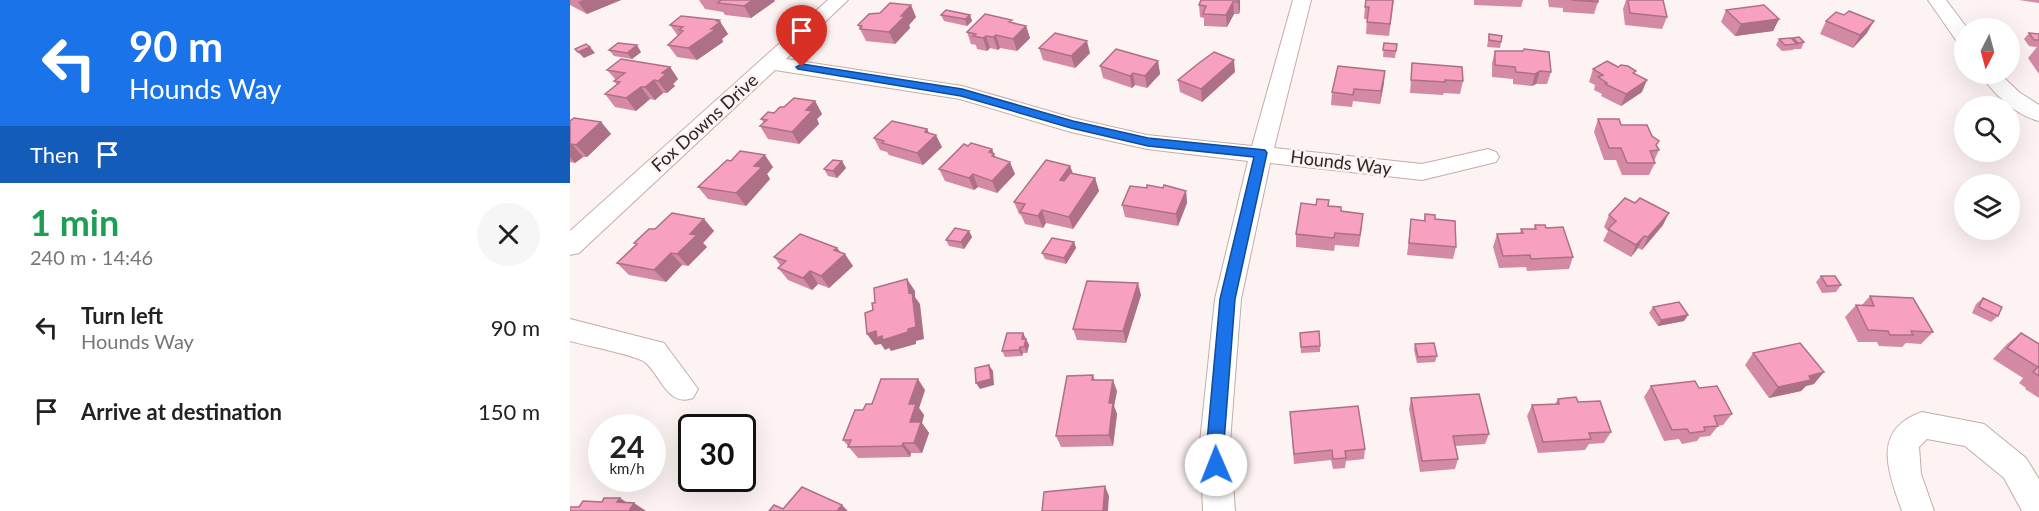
<!DOCTYPE html>
<meta charset="utf-8">
<style>
body{margin:0;font-family:Lato,sans-serif;background:#f6f6f6;color:#222;height:100vh;display:flex;flex-direction:column;font-size:22px;white-space:nowrap}
*{box-sizing:border-box;margin:0}
p{font-size:20px;color:#767676}
.icon{flex:none;width:33px;height:33px;fill:none;stroke:currentColor;stroke-width:2;stroke-linecap:round;stroke-linejoin:round}
.map{position:relative;flex:1;overflow:hidden}
.drawer{display:flex;flex-direction:column;background:#fff;width:570px}
.drawer>*{flex:none}
.hud{background:#1a73e8;color:#fff;overflow:hidden}
.needle{width:39px;rotate:186deg}
.controls{position:absolute;left:1384px;top:18px;display:grid;gap:12px}
.controls a{display:grid;place-items:center;width:66px;height:66px;border-radius:50%;background:#fff;box-shadow:0 6px 24px #0002;font-size:30px}
.speed{position:absolute;left:18px;top:414px;display:flex;gap:12px;font-size:30px;font-weight:700;text-align:center}
.speed>*{display:grid;place-content:center;width:78px;height:78px;border-radius:50%;background:#fff;box-shadow:0 6px 24px #0002;line-height:1}
.speed small{font-size:15px;font-weight:400}
.speed .limit{border:3px solid #111;border-radius:9px;background:#fff;color:#111}
.pin{position:absolute;display:grid;place-items:center;width:51px;height:51px;color:#fff;margin:-62px -26px;border-radius:50% 50% 50% 0;rotate:-45deg;box-shadow:0 0 6px #0007}
.pin .icon{rotate:45deg}
.me{position:absolute;width:66px;margin:-33px;rotate:359deg;stroke-linejoin:round;filter:drop-shadow(0 0 4px #0008)}
.turn{display:flex;align-items:center;gap:21px;height:126px;padding:0 30px;font-size:27px}
.turn .icon{width:78px;height:78px;stroke-width:2.5}
.turn b{display:block;font-size:42px;line-height:51px}
.then{display:flex;align-items:center;height:57px;padding:0 30px;background:#0003;gap:12px;font-size:22px}
.round{display:grid;place-items:center;flex:none;width:63px;height:63px;border-radius:32px;background:#f6f6f6}
.overview{display:flex;align-items:center;justify-content:space-between;height:102px;padding:0 30px}
h1{font-size:36px;font-weight:700;line-height:45px;color:#1e9e55}
ul{padding:0;list-style:none}
li{display:flex;align-items:center;gap:18px;height:84px;padding:0 30px}
li div{flex:1}
li b{display:block;font-size:22px}
li em{font-style:normal}
main{display:flex;flex:1;min-height:0}
.map>svg:first-child{display:block}
</style>
<main>
<section class="drawer">
<div class="hud">
<div class="turn"><svg class="icon" aria-label="left" viewBox="0 0 24 24"><path d="M17 20v-9H6M10 6l-5 5 5 5"/></svg><div><b>90 m</b>Hounds Way</div></div>
<div class="then">Then<svg class="icon" aria-label="arrive" viewBox="0 0 24 24"><path d="M6 21V4h12l-3 4 3 4H6"/></svg></div>
</div>
<div class="overview"><div><h1>1 min</h1><p>240 m · 14:46</p></div><a class="round"><svg class="icon" aria-label="close" viewBox="0 0 24 24"><path d="M6 6l12 12M18 6L6 18"/></svg></a></div>
<ul>
<li><svg class="icon" aria-label="left" viewBox="0 0 24 24"><path d="M17 20v-9H6M10 6l-5 5 5 5"/></svg><div><b>Turn left</b><p>Hounds Way</p></div><em>90 m</em></li>
<li><svg class="icon" aria-label="arrive" viewBox="0 0 24 24"><path d="M6 21V4h12l-3 4 3 4H6"/></svg><div><b>Arrive at destination</b></div><em>150 m</em></li>
</ul>
</section>
<div class="map">
<svg width="1469" height="511" viewBox="0 0 1469 511">
<rect width="100%" height="100%" fill="#fdf3f2"/>
<g fill="none" stroke-linecap="round" stroke-linejoin="round">
<defs>
<path id="minor" d="M258 0H278L216 59 392 86 503 118 577 135 682 146 723 0H741L704 148 852 164 918 149 926 152 929 157 926 162 852 180 700 163 671 299 660 442 665 511H633L630 442 645 299 678 161 577 149 501 132 390 99 205 70 9 253 0 255V231Z
M1358 0H1376L1397 28H1395V45L1388 43Z
M1410 74H1430L1449 92 1469 105V121C1445 115 1424 94 1410 74Z
M0 319 94 343 128 389 123 398C98 407 92 378 76 363 70 356 13 345 0 341Z
M1352 412 1414 424 1456 458 1469 479V511H1452L1434 478 1395 446 1357 439 1349 447 1351 474 1364 511H1332C1318 471 1301 430 1352 412Z"/>
</defs>
<use href="#minor" stroke="#c3ada9" stroke-width="2"/>
<use href="#minor" fill="#fff" fill-rule="evenodd"/>
</g>
<path fill="#d48aa5" d="M0 0H51L17 14 0 5Z
M129 0H204L205 1 181 18 155 15 153 12 135 9Z
M631 0H670V10L669 14H664L657 27 634 26V18L630 17 629 5Z
M824 0 819 36 796 34 797 19H794L795 7Z
M904 0H953L951 7 904 5Z
M978 0H1028V2L1024 14 993 12V8L979 7Z
M1056 0H1093L1097 17 1092 29 1055 25 1053 9Z
M1449 0H1469V3Z
M1156 10 1209 19 1203 31 1165 36 1151 22Z
M371 15H400L402 21 397 26 374 21Z
M346 17 339 25 340 28 325 44 296 41 288 25Z
M149 20 158 34 152 39 153 42 127 60 107 57 98 45 108 36 100 25Z
M1256 21 1297 33 1283 48 1250 34Z
M443 23 456 26 460 38 447 51 430 48 428 50 420 48 417 51 407 49 406 45 401 44 397 32Z
M1459 33 1469 34V74L1458 58 1467 47 1459 46 1454 39Z
M919 34 931 42 930 48 917 47Z
M1223 38 1234 42 1231 49H1224L1223 50 1212 51 1206 45 1209 39H1223Z
M814 43 827 44 825 58 813 57Z
M469 48 520 53 505 68 473 60Z
M39 50 71 52 62 59 44 56Z
M925 51 981 72 977 84H966L962 86 943 84V79L922 77V63Z
M588 61 590 74 577 88 565 85 562 88 533 78 530 66Z
M842 63 893 81 890 94 874 93 873 95 840 93Z
M100 67 108 79 103 84 105 86 97 93H93L85 100 80 99 66 111 45 107 35 94 47 85 44 81 46 80 37 70Z
M1048 67 1065 74 1072 92 1051 106 1031 96 1032 94 1024 90 1025 85 1019 82 1023 69Z
M665 72 632 102 610 92 608 80Z
M814 83 810 104 783 101 782 107 761 105 762 92Z
M245 101 252 114 247 119 249 124 229 144 198 139 190 126 194 123 191 119 214 107Z
M1028 119 1051 125 1082 136 1089 141 1086 146 1089 150 1084 161 1085 163 1079 175H1052L1046 160H1034L1024 132Z
M0 121 31 122 41 134 17 157H13L5 163 0 162Z
M357 129 359 133 372 147 353 165 319 155 317 152 310 150 304 138Z
M426 158 445 174 427 193 408 187 404 190 375 181 369 169Z
M500 166 503 173 525 178 529 191 503 229 476 223 473 228 455 224 451 215 449 214 444 202Z
M203 167 197 174 200 179 176 206 138 199 128 187Z
M276 168 267 178 258 176 254 169Z
M577 188H593L616 191 617 203 608 226 555 217 552 205Z
M759 206 771 211 792 226 789 247 765 245 764 251 726 247V234Z
M855 214 865 219 886 247 883 259 837 255 841 219 854 221Z
M1039 215 1093 225 1072 250 1068 248 1061 257 1033 241 1038 231 1034 227Z
M134 219 144 231 133 243 137 247 118 266 112 265 96 282 59 275 47 263 66 244 64 243 85 229Z
M965 225 976 228 1003 257 999 269 957 271 956 267 929 268 923 247 927 234 950 233 951 229H964Z
M399 231 402 237 394 249 379 246 376 240Z
M504 242 506 248 496 264 475 259 472 253Z
M267 248 283 266 259 288 248 284 242 290 218 280 208 268 211 266 204 257Z
M1251 276 1271 285 1266 292 1252 293 1246 282Z
M571 295 556 343 507 340 503 329Z
M1300 296 1363 332 1351 344 1336 343 1332 347 1309 346 1307 342H1288L1275 317 1286 305H1292Z
M1413 298 1428 316 1421 322 1402 313 1406 304Z
M1083 307 1118 315 1114 321 1088 326 1079 313Z
M453 333 459 345 457 353H453L452 356 435 357 432 351Z
M730 333 750 346V352L731 353Z
M1451 333 1469 344V398L1455 389 1456 388 1449 383 1453 378 1423 359 1437 344Z
M845 344 867 356 865 362 847 363 844 350Z
M1183 353 1244 384 1236 386 1231 391 1199 398 1175 365Z
M523 375 525 380 547 391 544 406 547 414 543 446 491 447 486 436Z
M1081 386 1129 388 1162 414 1153 425 1148 426 1140 436 1130 437 1127 441 1112 444 1109 439 1094 441 1074 397Z
M355 390 349 408 354 415 352 423 359 433 352 453H341L340 457 288 458 273 440 293 410 302 404Z
M841 398 919 434 915 444 886 446 888 459 885 469 850 472 839 409Z
M988 399 1008 402 1041 432 1034 443 1019 444 1015 450 968 453 957 416 962 405 985 404Z
M720 412 795 449 794 459 776 461 775 468 763 469 761 460 724 464Z"/>
<path fill="#ad7086" d="M13 0H51L17 14 8 2Z
M183 0H204L205 1 181 18 174 6Z
M669 0H670V10L669 14 668 2Z
M663 2 664 14 657 27 656 15Z
M341 5 346 17 339 25 340 28 325 44 319 32 331 16Z
M400 15 402 21 397 26 395 19Z
M1209 19 1203 31 1165 36 1171 24Z
M149 20 158 34 152 39 153 42 127 60 118 48 141 29Z
M1304 21 1297 33 1283 48 1290 35Z
M456 26 460 38 447 51 443 39Z
M426 35 430 48 428 50 423 37Z
M416 36 420 48 417 51 413 38Z
M517 41 520 53 505 68 501 56Z
M67 45 71 52 62 59 57 53Z
M20 47 25 53 14 58 8 52Z
M664 60 665 72 632 102 631 89Z
M588 61 590 74 577 88 575 76Z
M100 67 108 79 103 84 105 86 97 93 88 81 92 73Z
M815 71 814 83 810 104 811 91Z
M970 71 966 84 962 86 965 74Z
M563 73 565 85 562 88 560 76Z
M84 80 93 93 85 100 75 87Z
M1077 80 1072 92 1051 106 1056 94Z
M71 87 80 99 66 111 56 98Z
M245 101 252 114 247 119 249 124 229 144 222 132 236 110Z
M31 122 41 134 17 157 6 145Z
M357 129 362 139 366 135 372 147 353 165 347 153 355 132Z
M2 144 13 157 5 163 0 157V146Z
M422 149 429 166 419 152Z
M195 155 203 167 197 174 200 179 176 206 166 193 184 166Z
M272 161 276 168 267 178 263 171Z
M440 162 445 174 427 193 422 181Z
M500 166 504 178 494 192 490 180Z
M403 174 408 187 404 190 399 178Z
M525 178 529 191 503 229 499 217Z
M616 191 617 203 608 226 606 214Z
M472 210 476 223 473 228 468 216Z
M1099 213 1093 225 1072 250 1078 237Z
M134 219 144 231 133 243 137 247 118 266 107 254 120 234Z
M399 231 402 237 394 249 391 242Z
M1074 236 1068 248 1061 257 1066 245Z
M504 242 506 248 496 264 494 258Z
M267 248 272 256 275 254 283 266 259 288 251 276 264 250Z
M101 253 112 265 96 282 84 270Z
M240 271 248 284 242 290 233 278Z
M337 279 345 291V297L350 304 354 339 346 341V344L321 351 319 348 315 350 311 344 305 345 297 334 306 331 338 329 339 293Z
M568 283 571 295 556 343 553 331Z
M1118 315 1114 321 1088 326 1091 320Z
M453 333 459 345 457 353 452 339Z
M450 347 453 353 452 356 449 350Z
M419 365 423 371 424 385 410 389 406 383Z
M1254 372 1244 384 1236 386 1231 391 1199 398 1208 387 1239 376Z
M348 379 355 390 349 408 354 415 352 423 359 433 352 453 344 443 340 422 339 404Z
M543 380 547 391 544 406 547 414 543 446 539 435V403Z
M333 443 341 453 340 457 332 446Z
M535 486 539 496 538 511H533Z
M50 498 62 506 64 503 76 511H59L47 502Z
M272 505 278 511H267Z"/>
<path fill="#f7a0c0" stroke="#ad7086" stroke-width="1.5" d="M151 0H183L174 6 148 3Z
M631 0H669L668 2H663L656 15 633 14 636 6 629 5Z
M796 0H823L820 24 797 22 799 7H795Z
M1001 0H1028V2Z
M1058 0H1093L1097 17 1060 13Z
M320 3 341 5 331 16H335L319 32 290 29 292 26 288 25 299 14 310 13Z
M1194 5 1209 19 1171 24 1156 10Z
M376 10 400 15 395 19 371 15Z
M1279 11 1304 21 1290 35 1256 21 1266 12 1274 15Z
M415 14 442 20 439 22 456 26 443 39 426 35 423 37 416 36 413 38 403 36 406 34 397 32Z
M111 16 149 20 147 21 150 22 141 29H146L118 48 98 45 113 31 109 30 113 27 100 25Z
M485 33 517 41 501 56 469 48Z
M1459 33 1469 34V40H1464Z
M919 34 932 36 931 42 919 40Z
M1229 37 1234 42 1228 43 1223 38Z
M1221 38 1227 44 1215 45 1209 39Z
M48 43 67 45 57 53 39 50Z
M814 43 827 44 826 51 813 50Z
M16 44 20 47 8 52 5 49Z
M546 49 588 61 575 76 563 73 560 76 530 66Z
M954 49 979 52 981 72 970 71 965 74 946 72 945 67 925 65V51H953Z
M644 52 664 60 631 89 608 80 629 63Z
M51 59 100 67 92 73 96 74 88 81 84 80 75 87H71L56 98 35 94 50 82 44 81 55 73 37 70Z
M1037 61 1048 67 1051 65 1058 66 1066 71 1063 73 1077 80 1056 94 1035 84 1037 83 1028 77 1033 75 1023 69Z
M842 63 892 67 893 81 875 80V82L841 80Z
M768 66 815 71 811 91 784 89 783 95 762 92Z
M224 98 245 101 236 110 242 111 222 132 190 126 197 120 191 119 198 112 204 113 210 107H214Z
M4 118 31 122 6 145 2 144 0 146V121Z
M1028 119H1049L1051 125H1077L1082 136 1089 141 1086 145 1089 150 1080 151 1085 163H1057L1051 148H1039Z
M322 121 357 129 355 132 366 135 347 153 312 143 314 141 304 138Z
M401 143 422 149 419 152 424 154 422 156 440 162 422 181 403 174 399 178 369 169 394 144 398 146Z
M170 151 195 155 184 166 192 167 166 193 128 187 157 160 161 161Z
M263 160 272 161 263 171 254 169Z
M476 160 500 166 490 180 494 181 500 173 525 178 499 217 472 210 468 216 450 212 455 204 444 202Z
M577 185 593 188 594 185 616 191 606 214 552 205 560 186 577 188Z
M1055 198 1065 203 1070 198 1099 213 1078 237 1074 236 1066 245 1038 229 1046 221 1039 215Z
M747 199 759 200 758 206 771 207V211L793 214 790 235 765 233 764 238 726 234 731 203 746 205Z
M102 213 134 219 120 234 127 235 107 254 101 253 84 270 47 263 67 244 64 243 79 229H85Z
M855 214 865 215V219L885 221 886 247 839 243 841 219 855 221Z
M965 225H975L976 228 993 227 1003 257 961 259 960 255 933 256 927 234 953 233 951 229H966Z
M385 228 399 231 391 242 376 240Z
M230 234 267 248 264 250 275 254 251 276 240 271 233 278 208 268 216 261 204 257Z
M482 238 504 242 494 258 472 253Z
M1251 276H1265L1271 285 1257 286Z
M337 279 339 293 342 292 346 327 338 329V332L313 340 312 336 307 338 306 331 297 334 295 313 303 310 302 303H305L304 288Z
M517 281 568 283 553 331 503 329Z
M1300 296 1343 298 1363 332 1341 331 1343 335H1320L1318 331 1298 330 1286 305 1304 306Z
M1413 298 1432 307 1428 316 1409 307Z
M1109 302 1118 315 1091 320 1083 307Z
M749 331 750 346 731 347 730 333Z
M437 333H453L452 339H456L454 347H450L449 350 432 351Z
M1451 333 1469 344V376L1463 372 1468 367 1437 348Z
M864 343 867 356 848 357 845 344Z
M1230 343 1254 372 1239 376 1241 380 1208 387 1183 353Z
M419 365 421 379 406 383 405 368Z
M523 375 522 380H543L539 403H543L539 435 486 436 497 376Z
M311 379H348L339 404H346L340 422H351L344 443H333L332 446 278 447 281 440H273L285 410H293L296 404H302Z
M1125 381 1129 388 1147 386 1162 414 1144 416 1148 426 1134 427 1135 431 1120 433 1117 429 1102 430 1081 386Z
M909 394 919 434 883 436 888 459 852 461 841 398Z
M1006 397 1008 402 1030 401 1041 432 1019 433 1021 439 973 442 962 405 989 404 988 399Z
M788 406 795 449 775 451 776 458 763 459 762 450 724 454 720 412Z
M535 486 533 511H472L474 492Z
M232 487 272 505 267 511H199L204 505 213 509Z
M34 498H50L47 502 64 503 59 511H0V507H9L13 501 32 502Z"/>
<path fill="#1a73e8" stroke="#114b97" stroke-width="1.5" d="M232 64 392 89 503 121 578 138 695 150 697 153 665 299 654 442 655 465 652 471 646 473 641 471 637 442 650 299 684 157 578 146 501 128 391 96 228 69 226 67Z"/>
<g text-anchor="middle" stroke-width="5" stroke-linejoin="round" paint-order="stroke">
<g font-size="18" fill="#2e2524" stroke="#fdf3f2">
<text transform="translate(135 123) rotate(-42)" y="6">Fox Downs Drive</text>
<text transform="translate(771 163) rotate(7)" y="6">Hounds Way</text>
</g>
</g>
</svg>
<div class="controls">
<a><svg class="needle" viewBox="-14 -14 28 28"><path d="M0-13l5 13h-10z" fill="#e53935"/><path d="M0 13l5-13h-10z" fill="#767676"/></svg></a>
<a><svg class="icon" aria-label="search" viewBox="0 0 24 24"><circle cx="10" cy="10" r="6"/><path d="M15 15l6 6"/></svg></a>
<a><svg class="icon" aria-label="layers" viewBox="0 0 24 24"><path d="M12 4l9 5-9 5-9-5zM3 14l9 5 9-5"/></svg></a>
</div>
<div class="speed"><div>24<small>km/h</small></div><div class="limit">30</div></div>
<div class="pin" style="left:232px;top:67px;background:#d93025"><svg class="icon" aria-label="arrive" viewBox="0 0 24 24"><path d="M6 21V4h12l-3 4 3 4H6"/></svg></div>
<svg class="me" style="left:646px;top:465px" viewBox="-20 -20 40 40"><circle r="19" fill="#fff"/><path d="M0-13L10 11 0 6-10 11z" fill="#1a73e8"/></svg>
</div>
</main>
